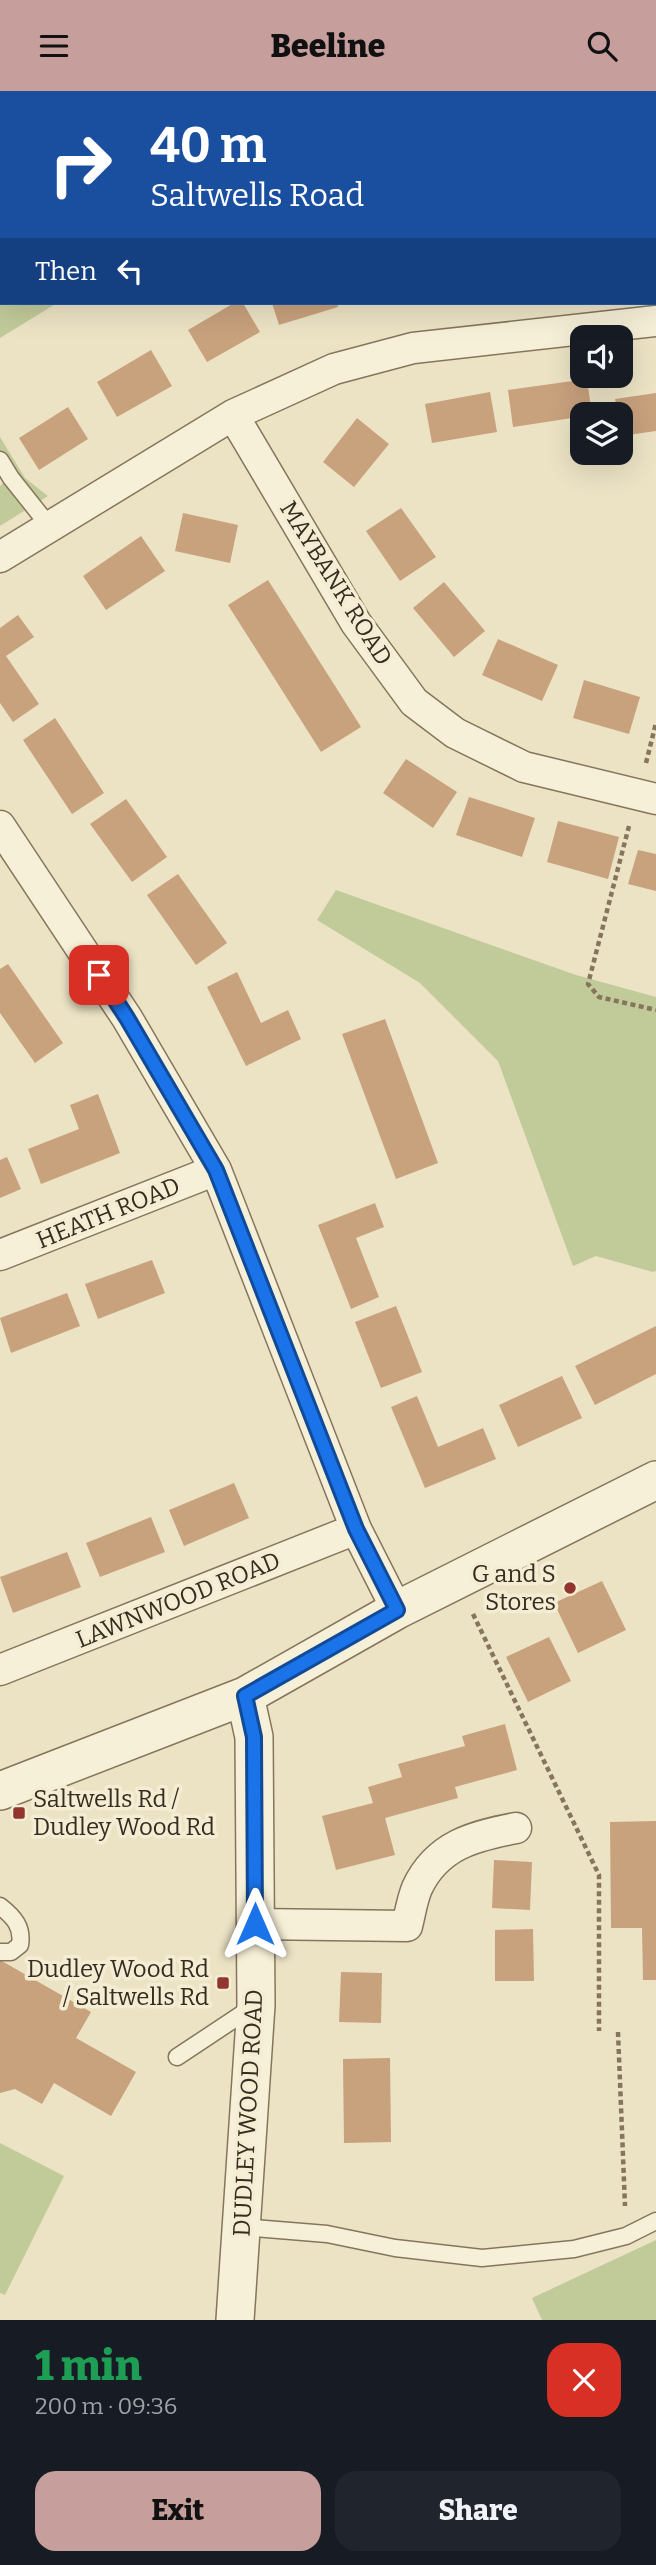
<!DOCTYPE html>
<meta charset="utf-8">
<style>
body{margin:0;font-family:Bitter,serif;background:#20242c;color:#f1f3f6;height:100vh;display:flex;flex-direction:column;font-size:26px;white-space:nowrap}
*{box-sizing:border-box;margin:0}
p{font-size:23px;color:#9ea1a6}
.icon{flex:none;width:38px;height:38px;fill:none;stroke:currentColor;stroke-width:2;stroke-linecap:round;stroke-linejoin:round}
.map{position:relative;height:2229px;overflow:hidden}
.side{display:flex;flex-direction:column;background:#171b24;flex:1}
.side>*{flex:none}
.guide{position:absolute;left:0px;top:0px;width:656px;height:214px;box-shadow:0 7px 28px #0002;background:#1a4fa0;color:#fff;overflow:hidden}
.controls{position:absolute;left:570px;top:234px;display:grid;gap:14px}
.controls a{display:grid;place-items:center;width:63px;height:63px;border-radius:14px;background:#171b24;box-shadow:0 7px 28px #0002;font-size:35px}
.pin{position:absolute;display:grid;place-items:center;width:60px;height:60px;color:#fff;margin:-30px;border-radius:14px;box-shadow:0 4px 10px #0006}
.me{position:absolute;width:77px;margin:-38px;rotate:0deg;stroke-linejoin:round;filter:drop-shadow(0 0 5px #0008)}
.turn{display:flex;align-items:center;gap:24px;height:147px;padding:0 35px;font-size:32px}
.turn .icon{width:91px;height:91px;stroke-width:2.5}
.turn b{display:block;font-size:49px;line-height:60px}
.then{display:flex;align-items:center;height:66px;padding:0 35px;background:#0003;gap:14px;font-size:26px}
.round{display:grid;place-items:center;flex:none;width:74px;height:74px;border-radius:21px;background:#20242c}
.summary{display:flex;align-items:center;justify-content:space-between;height:119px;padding:0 35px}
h1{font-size:42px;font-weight:800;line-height:52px;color:#1e9e55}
.primary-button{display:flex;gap:14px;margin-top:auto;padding:14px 35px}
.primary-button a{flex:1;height:80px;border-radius:21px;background:#c69e9c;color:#111;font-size:28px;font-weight:800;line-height:80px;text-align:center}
.primary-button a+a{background:#20242c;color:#f1f3f6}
header{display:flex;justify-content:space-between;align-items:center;height:91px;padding:0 35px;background:#c69e9c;color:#111;font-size:32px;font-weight:800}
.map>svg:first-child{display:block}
</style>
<header><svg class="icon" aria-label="menu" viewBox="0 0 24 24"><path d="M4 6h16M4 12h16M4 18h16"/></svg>Beeline<svg class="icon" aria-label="search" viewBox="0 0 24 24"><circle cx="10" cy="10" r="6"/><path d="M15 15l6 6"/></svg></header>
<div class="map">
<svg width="656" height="2229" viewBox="0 0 656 2229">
<rect width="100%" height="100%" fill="#ece3c5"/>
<path fill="#c1ca99" d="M0 0H474L2 2V212H57L0 247Z
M0 346 25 387 48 405 0 435V395L3 392 0 387Z
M336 799 576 884 656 906V1180L653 1181 596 1165 573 1175 498 970 420 892 317 829Z
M0 2052 64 2085 5 2204 0 2202Z
M656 2149V2229H542L532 2207Z"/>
<path fill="#c8a17d" d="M234 212H243L260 241 207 271 188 239Z
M272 212H337L338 216 279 234Z
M151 259 172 295 117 326 97 291Z
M587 288 592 324 513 336 508 299Z
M490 301 497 341 432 352 425 313Z
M656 302V340L621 345V324H618L615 308Z
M68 316 88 348 39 379 19 347Z
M357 327 389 353 354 396 323 371Z
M401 417 436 466 400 490 366 440Z
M183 422 238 434 230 472 175 460Z
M141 445 165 480 106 519 83 485Z
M268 489 361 636 321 661 228 514Z
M444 491 485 540 454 566 413 517Z
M18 524 34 546 6 565 39 613 13 631 0 612V537Z
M498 548 558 574 542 610 482 584Z
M584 589 640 606 629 643 573 627Z
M55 627 104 702 72 723 23 649Z
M406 668 457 701 433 737 383 702Z
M469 706 535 727 522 766 456 744Z
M126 708 167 766 132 791 90 733Z
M558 730 619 746 608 788 547 771Z
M638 759 656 763V800L628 793Z
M178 783 227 852 196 874 147 804Z
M8 873 63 952 35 972 0 922V878Z
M237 881 261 932 288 919 301 948 246 975 207 896Z
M385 928 438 1072 396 1088 342 943Z
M98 1003 120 1062 41 1093 28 1058 79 1038 70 1014Z
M7 1066 21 1098 0 1107V1069Z
M375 1112 384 1136 356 1147 379 1206 351 1218 318 1134Z
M152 1169 165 1202 98 1228 85 1193Z
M67 1202 80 1235 11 1262 0 1227Z
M396 1215 422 1281 381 1297 355 1231Z
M656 1235V1283L595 1314 575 1275Z
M562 1285 582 1327 518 1356 499 1314Z
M417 1305 438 1356 483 1337 496 1368 425 1397 391 1316Z
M234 1392 249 1427 184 1455 169 1419Z
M151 1426 165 1461 100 1486 86 1452Z
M67 1461 81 1496 13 1522 0 1486Z
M602 1490 626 1539 578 1562 554 1512Z
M549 1546 571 1590 528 1611 506 1566Z
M505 1633 517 1679 455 1696 458 1707 385 1727 395 1764 336 1779 322 1725 373 1712 368 1696 402 1686 398 1673 465 1655 462 1645Z
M656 1730V1889H643L642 1837H611L610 1731Z
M494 1769 532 1771 530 1819 492 1817Z
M533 1838 534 1890H495V1839Z
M0 1869 91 1921 76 1947 136 1981 111 2025 54 1992 42 2013 15 1998 0 2002Z
M341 1881 382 1882 381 1932 339 1931Z
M390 1967 391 2051 344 2052 343 1968Z"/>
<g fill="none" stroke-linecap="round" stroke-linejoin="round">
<defs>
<path id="service" d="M0 369 11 387 50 436
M0 1815C14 1826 23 1836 20 1854L11 1861H0
M177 1966 254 1915
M242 2136 327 2143 395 2157 482 2167 574 2158 626 2145 656 2130"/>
<path id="minor" d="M233 324 356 532 414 611 455 642 524 676 656 708
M0 466 233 324 334 278 413 257 656 230
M0 735 127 927 216 1079 356 1438 397 1519
M0 1164 216 1079
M0 1579 356 1438
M255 1833 407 1835C410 1823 412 1809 417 1797 437 1754 474 1745 516 1737"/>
<path id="tertiary" d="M0 1700 245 1605 397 1519 656 1389
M235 2229 256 1914 254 1646 245 1605"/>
</defs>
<use href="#service" stroke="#86755c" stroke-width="19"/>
<use href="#minor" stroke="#86755c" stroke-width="33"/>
<use href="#tertiary" stroke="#86755c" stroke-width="40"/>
<path stroke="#86755c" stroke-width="4.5" stroke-dasharray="5 3.5" stroke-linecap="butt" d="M251 2 253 0
M0 166 2 163
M646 672 656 632
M629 735 588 893 599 906 656 919
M473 1523 599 1784V1940
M618 1941 625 2115"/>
<use href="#service" stroke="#f7f0d8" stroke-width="16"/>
<use href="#minor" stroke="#f7f0d8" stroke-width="30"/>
<use href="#tertiary" stroke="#f7f0d8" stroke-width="37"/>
</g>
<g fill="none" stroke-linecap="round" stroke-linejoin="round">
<defs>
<path id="route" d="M99 884 127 927 216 1079 356 1438 397 1519 245 1605 254 1646 255 1833"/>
</defs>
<use href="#route" stroke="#114b97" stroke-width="18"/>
<use href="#route" stroke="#1a73e8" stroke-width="12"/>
</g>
<g fill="#92352f" stroke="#f4edd4" stroke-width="2.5">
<circle cx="570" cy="1497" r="7"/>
<rect x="12" y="1715" width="14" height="14" rx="3.5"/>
<rect x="216" y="1885" width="14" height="14" rx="3.5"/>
</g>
<g text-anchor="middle" stroke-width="7" stroke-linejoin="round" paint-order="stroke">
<g font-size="24" fill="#372c1f" stroke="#f4edd4">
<text transform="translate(336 492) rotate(58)" y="8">MAYBANK ROAD</text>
<text transform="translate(108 1122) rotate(-22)" y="8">HEATH ROAD</text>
<text transform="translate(178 1509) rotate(-22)" y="8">LAWNWOOD ROAD</text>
<text transform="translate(248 2022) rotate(-87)" y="8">DUDLEY WOOD ROAD</text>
</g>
<g font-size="24" fill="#372c1f" stroke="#f4edd4" text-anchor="end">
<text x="556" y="1491">G and S<tspan x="556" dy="28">Stores</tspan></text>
<text x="33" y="1716" text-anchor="start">Saltwells Rd /<tspan x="33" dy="28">Dudley Wood Rd</tspan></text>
<text x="209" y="1886">Dudley Wood Rd<tspan x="209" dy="28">/ Saltwells Rd</tspan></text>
</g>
</g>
</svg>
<div class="controls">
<a><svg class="icon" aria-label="sound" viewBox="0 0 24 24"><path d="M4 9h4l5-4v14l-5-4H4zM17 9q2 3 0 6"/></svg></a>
<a><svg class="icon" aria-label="layers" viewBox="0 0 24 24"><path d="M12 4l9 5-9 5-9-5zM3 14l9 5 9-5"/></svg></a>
</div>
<div class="pin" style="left:99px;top:884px;background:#d93025"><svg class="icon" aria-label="arrive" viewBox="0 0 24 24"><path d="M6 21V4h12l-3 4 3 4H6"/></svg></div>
<svg class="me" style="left:255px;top:1833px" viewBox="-20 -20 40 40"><path d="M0-17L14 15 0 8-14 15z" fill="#1a73e8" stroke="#fff" stroke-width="4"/></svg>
<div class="guide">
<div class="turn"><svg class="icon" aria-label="right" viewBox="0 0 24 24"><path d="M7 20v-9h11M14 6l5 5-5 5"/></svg><div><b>40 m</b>Saltwells Road</div></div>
<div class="then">Then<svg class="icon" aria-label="left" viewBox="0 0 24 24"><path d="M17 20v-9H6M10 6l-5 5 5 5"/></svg></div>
</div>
</div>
<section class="side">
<div class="summary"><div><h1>1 min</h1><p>200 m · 09:36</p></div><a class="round" style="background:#d93025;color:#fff"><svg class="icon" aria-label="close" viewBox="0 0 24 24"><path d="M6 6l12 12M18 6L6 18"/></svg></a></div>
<div class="primary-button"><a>Exit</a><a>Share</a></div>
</section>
